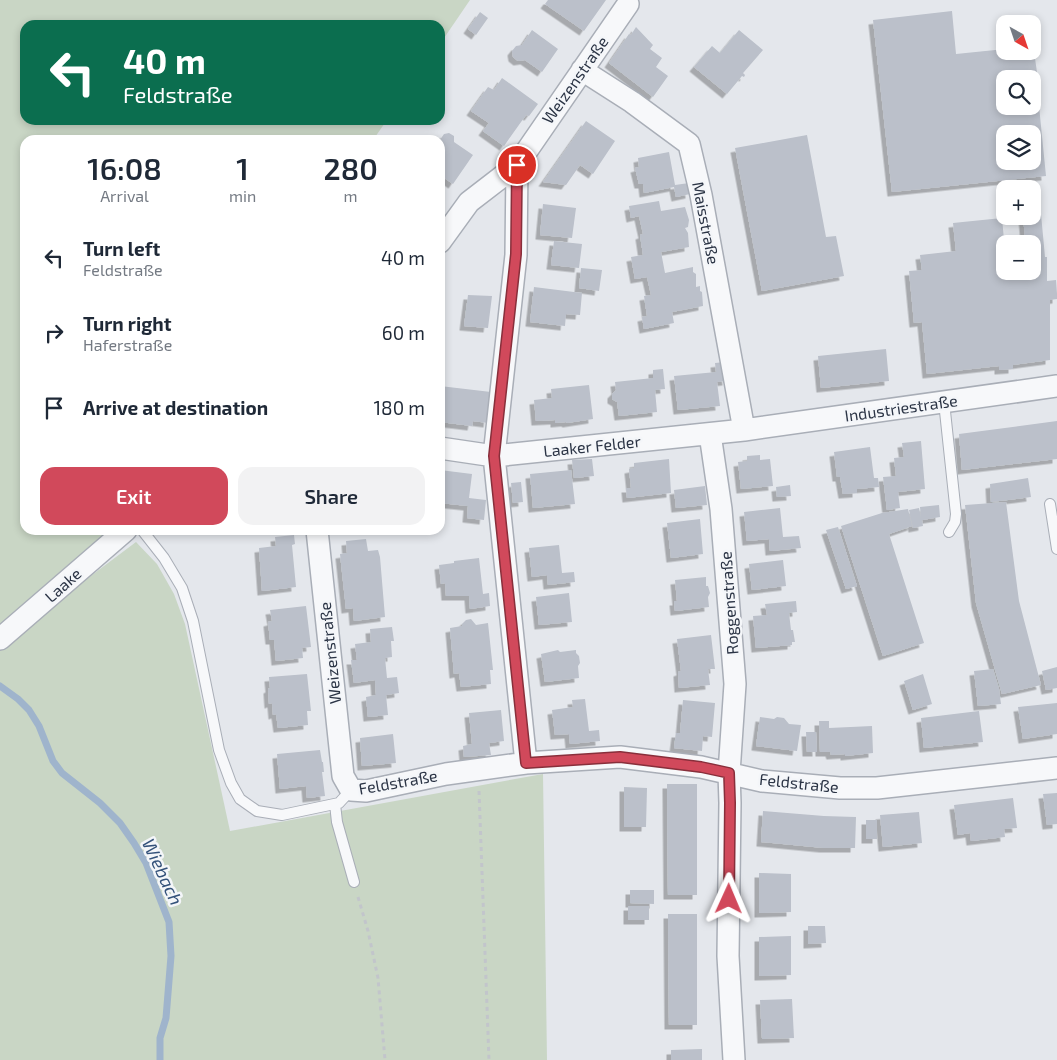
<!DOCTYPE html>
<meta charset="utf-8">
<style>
body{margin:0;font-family:"Exo 2",sans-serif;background:#f2f2f3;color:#1f2937;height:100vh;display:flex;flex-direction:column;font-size:19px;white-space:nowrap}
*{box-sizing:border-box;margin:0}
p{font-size:16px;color:#747a83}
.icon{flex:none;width:28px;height:28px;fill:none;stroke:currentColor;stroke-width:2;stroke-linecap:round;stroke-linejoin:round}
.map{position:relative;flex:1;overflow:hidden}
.sheet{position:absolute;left:20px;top:135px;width:425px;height:400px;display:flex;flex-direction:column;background:#fff;border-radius:15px;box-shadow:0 2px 8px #0003}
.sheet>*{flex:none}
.top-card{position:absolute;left:20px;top:20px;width:425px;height:105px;border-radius:15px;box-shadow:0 2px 8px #0003;background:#0b6e4f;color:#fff;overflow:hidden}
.needle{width:32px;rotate:140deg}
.buttons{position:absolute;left:996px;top:15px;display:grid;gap:10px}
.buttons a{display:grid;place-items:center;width:45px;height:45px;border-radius:10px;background:#fff;box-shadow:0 2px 8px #0003;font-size:25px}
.pin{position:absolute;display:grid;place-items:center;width:42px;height:42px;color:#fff;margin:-21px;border:2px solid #fff;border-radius:50%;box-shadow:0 1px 5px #0007}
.me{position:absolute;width:55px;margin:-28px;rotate:1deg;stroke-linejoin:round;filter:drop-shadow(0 0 4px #0008)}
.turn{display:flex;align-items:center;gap:18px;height:105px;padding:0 20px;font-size:22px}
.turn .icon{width:65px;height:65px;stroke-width:2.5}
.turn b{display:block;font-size:35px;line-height:42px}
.eta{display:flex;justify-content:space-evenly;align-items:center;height:85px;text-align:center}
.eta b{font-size:30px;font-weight:600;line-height:35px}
.cta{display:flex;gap:10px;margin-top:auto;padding:10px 20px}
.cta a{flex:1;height:58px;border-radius:15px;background:#d1495b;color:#fff;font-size:20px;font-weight:600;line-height:58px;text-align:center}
.cta a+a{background:#f2f2f3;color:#1f2937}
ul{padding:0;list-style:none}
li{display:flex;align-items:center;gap:15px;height:75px;padding:0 20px}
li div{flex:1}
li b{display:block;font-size:19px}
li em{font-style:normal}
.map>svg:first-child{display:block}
</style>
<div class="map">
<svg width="1057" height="1060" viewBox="0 0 1057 1060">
<defs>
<filter id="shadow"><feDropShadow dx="-4.5" dy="4.5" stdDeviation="0" flood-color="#0004"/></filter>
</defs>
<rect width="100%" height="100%" fill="#e4e7ec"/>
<path fill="#c9d6c5" d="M0 0H470L440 44V25H25V120H387L373 140H25V409L23 411 25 413V530H112L0 629Z
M136 542 157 564 174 594 185 624 230 831 543 774 547 1060H0V644Z"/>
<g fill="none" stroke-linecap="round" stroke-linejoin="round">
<path stroke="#9fb4cc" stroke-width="7" d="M0 686 18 699 29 710 39 726 53 761 62 773 100 803 120 823 134 843 146 863 169 922 171 956 166 1018 160 1038V1060"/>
</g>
<path fill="#bbc0ca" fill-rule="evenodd" filter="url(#shadow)" d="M548 0H606L584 31 545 4Z
M952 11 956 54 1005 49V51H1034L1040 94H1038L1040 116 1046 176 892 192 873 20ZM1005 79H1032V106H1005ZM1005 134H1032V161H1005Z
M480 12 488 18 476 35 468 29Z
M636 27 653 45 650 49 662 58 656 67 668 76 653 97 609 63 629 34 631 35Z
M532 30 558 49 542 72 525 60 518 61 513 57 512 51 516 46 522 45Z
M739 30 763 50 743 73 745 75 744 77 742 76 727 94 694 67 712 46 720 53Z
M502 78 538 104 529 116 526 115 504 146 483 131 489 123 471 111 488 87 494 90Z
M586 121 615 141 593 174 580 165 566 185 543 182Z
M449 133 454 136V142L473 155 453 184 440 175V140L444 134Z
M807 135 826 237 836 236 844 276 762 291 735 148Z
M669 152 675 185 689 183 690 194 676 197 674 187 644 193 643 184H639L635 168 639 167 638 158Z
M659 201 661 211 685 207 689 220 688 227 685 228 688 233 689 247 661 252 665 273 693 267V272L696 274V287L700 286V291L702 292 703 306 672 312 674 323 644 329 642 317 647 316 644 296 651 295 647 277 635 279 631 257 643 255 640 235 643 234 639 216 631 218 629 206Z
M543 204 576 208 572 238 540 235Z
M1041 214 1045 257H1047V281L1056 280 1057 294V299L1050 300V360L1013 365V369L999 370V366L927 374 922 322 914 323 909 271 922 270 920 255 956 251 953 223 1002 218 1004 240 1025 238 1023 216ZM1005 244H1032V271H1005Z
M554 241 582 244 579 268 551 265Z
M581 268 602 270 599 291 579 288Z
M534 287 582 293 580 315 566 314 565 326 530 322Z
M468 295 492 296 488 328 464 326Z
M886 349 889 381 821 388 818 356Z
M725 362 727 381 717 382 720 406 678 410 674 376 716 372 715 363Z
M663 369 665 389 655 390 657 412 619 416 617 402 612 399V394L616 390 615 382 653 378V370Z
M589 385 593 419 567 423 566 422 555 423V420L536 421 534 400 552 398 551 389Z
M440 386 491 392 488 423 473 421 472 426 440 422Z
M1057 421V459L962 470 959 434Z
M921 441 925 489 898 492 900 508 887 510 883 477 896 476 894 458 904 457 902 443Z
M870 447 874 478H878L879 487 857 489V493L843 494 840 477H837L834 452Z
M760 455V460L770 459 773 486 741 489 738 462 747 461V456Z
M592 459 594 476 574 478 572 460Z
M669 459 671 493 627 498 626 488H631L629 469 634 468V463Z
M440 470 472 474 469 498 486 500 484 520 467 518 468 506 440 503Z
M571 470 575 504 533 508 530 474Z
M1028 478 1031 497 991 502 990 484Z
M521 482 523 502 513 503 511 483Z
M790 485 791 496 777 497 776 487Z
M705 486 707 505 676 508 674 490Z
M1006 502 1019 601 1041 685 1002 694 976 603 965 505Z
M939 505 940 517 922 520 923 526 913 528 909 510 919 508 921 518 920 507Z
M780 508 783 537 799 536 801 548 770 551 769 539 747 541 744 512Z
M908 509 912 526 889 534 924 643 883 656 841 526 882 513Z
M700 519 703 554 671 558 667 523Z
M838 527 857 586 846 589 826 530Z
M294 535 295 544 292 545 296 587 262 591 259 548 276 546 275 537Z
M366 539 368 551 378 550 380 557 385 617 354 621 353 608 346 609 340 554 347 553 346 541Z
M559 545 562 573 574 572 575 582 548 585 547 575 532 577 529 548Z
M479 558 483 594 489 593 490 606 470 609 469 596H446L445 583 441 584 439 565 454 563V561Z
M783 560 786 586 752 590 749 564Z
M706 577V586H708L710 593 708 597 709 607 675 611 674 601H677L675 580Z
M569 593 572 622 539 625 536 597Z
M796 601 797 612 789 613 791 630H793L795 642H792V645L756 648 753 616 767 615 765 604Z
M306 606 311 647 302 648 303 658 276 661 274 640H270L268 622 272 621 270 610Z
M471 619 476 625 488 623 493 670H490L491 684 461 687 459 673 454 674 450 628 462 626V624L466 620Z
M392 627 394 641H391L392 657 385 658 387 678 397 677 399 693 386 695 388 715 368 717 366 697 376 695 375 680 354 683 351 660H357L355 644 371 642 370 629Z
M711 635 715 669H708L710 685 679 688 678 672 681 671 677 639Z
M558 650 560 652 576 650V653L579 656 580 663 578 666 579 678 545 682 541 654Z
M1057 667V688L1046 690 1042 671Z
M993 669 999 689 1001 704 978 706 974 671Z
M307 674 311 711H307L308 725 278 728 276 714 273 715 272 703 269 704 268 689 270 688 269 677Z
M923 674 932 704 913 710 904 681Z
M585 699 589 731 599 730 600 741 570 744 569 734 555 735 552 710 573 707 572 700Z
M683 700 715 703 712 737 703 736 702 751 674 748 676 733H680Z
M1057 703V734L1023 739 1018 707Z
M501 710 504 741 489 743 491 755 464 757 463 746 472 744 469 713Z
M979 711 983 742 924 748 921 718Z
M760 717 774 719 777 717 784 718 789 724 801 725 797 751 756 746Z
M819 721H829V728L872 726 873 753 845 756V754L831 755 830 752H820Z
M806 732H816L817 752H807Z
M393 734 396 763 362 766 360 738Z
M320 750 322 762H323L324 772H322L325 796 307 798 306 786 280 789 277 754Z
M667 784H697V895H668Z
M624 787 647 788 646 827H624Z
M1057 793V824L1047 825 1043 794Z
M1013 798 1017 828 1004 829 1005 837 971 841 970 833 958 835 954 805Z
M763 811 824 816 856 817 855 848H824L761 842Z
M919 812 922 843 883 847 880 815Z
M866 820H877V839H866Z
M759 873 791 874V912L759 913Z
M630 890H654V904L630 903Z
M628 906H649V920H628Z
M668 914H697V1025H669Z
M808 926H825L826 943 808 944Z
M791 936V975L759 976V937Z
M792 999 794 1038 762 1039 760 1000Z
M702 1049V1060H671V1050Z"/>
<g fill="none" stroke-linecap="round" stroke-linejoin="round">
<defs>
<path id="service" d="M944 402 956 514 955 522 949 532
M1050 504 1057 549
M142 530 164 558 182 588 193 621 219 750 231 783 240 799 257 811 282 815 339 803 351 790
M335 804 337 822 354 882"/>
<path id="minor" d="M582 70 632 102 689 144 701 195 744 430
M517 165 516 255 494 456 526 763
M440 242 469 202 517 165 628 4
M710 434 721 509 735 684 729 773 730 803 728 956 734 1060
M440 448 494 456 744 430 1057 386
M317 530 343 776 351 790 366 791 446 774 526 763 620 757 701 767 762 781 840 788H877L1057 768
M0 639 126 530"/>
</defs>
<use href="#service" stroke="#a9aeb7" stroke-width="12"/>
<use href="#minor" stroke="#a9aeb7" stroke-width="24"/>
<path stroke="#c2c5cb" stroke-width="3" stroke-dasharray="4 4" stroke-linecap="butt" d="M479 791 489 1060
M358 897 368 931 378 978 385 1060"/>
<use href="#service" stroke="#f7f8fa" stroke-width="10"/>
<use href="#minor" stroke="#f7f8fa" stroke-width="21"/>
</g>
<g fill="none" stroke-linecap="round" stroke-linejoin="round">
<defs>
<path id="route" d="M517 165 516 254 494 456 526 763 620 757 701 767 729 773 730 803 729 899"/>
</defs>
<use href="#route" stroke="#882f3b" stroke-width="12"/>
<use href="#route" stroke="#d1495b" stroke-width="9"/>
</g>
<g text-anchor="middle" stroke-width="5" stroke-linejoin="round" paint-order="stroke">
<g font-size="16" fill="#2b3445" stroke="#f4f6f9">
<text transform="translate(575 80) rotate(-55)" y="6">Weizenstraße</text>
<text transform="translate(706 223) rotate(79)" y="6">Maisstraße</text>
<text transform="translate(901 408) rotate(-8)" y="6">Industriestraße</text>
<text transform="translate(592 446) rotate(-6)" y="6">Laaker Felder</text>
<text transform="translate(63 585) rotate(-42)" y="6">Laake</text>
<text transform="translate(729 603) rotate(-94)" y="6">Roggenstraße</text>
<text transform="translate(330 653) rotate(-96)" y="6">Weizenstraße</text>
<text transform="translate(398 782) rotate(-10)" y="6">Feldstraße</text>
<text transform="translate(799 783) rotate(6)" y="6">Feldstraße</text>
</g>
<g font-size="18" font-style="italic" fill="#34527a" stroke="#f4f6f9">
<text transform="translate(162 872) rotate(65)" y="6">Wiebach</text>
</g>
</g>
</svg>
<div class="buttons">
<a><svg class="needle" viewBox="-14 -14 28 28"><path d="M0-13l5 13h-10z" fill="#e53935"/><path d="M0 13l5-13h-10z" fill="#747a83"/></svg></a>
<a><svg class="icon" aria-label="search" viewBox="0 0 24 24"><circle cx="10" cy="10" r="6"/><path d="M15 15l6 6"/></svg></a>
<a><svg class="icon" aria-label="layers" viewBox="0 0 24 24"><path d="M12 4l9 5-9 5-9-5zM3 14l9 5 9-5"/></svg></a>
<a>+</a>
<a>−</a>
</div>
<div class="pin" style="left:517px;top:165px;background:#d93025"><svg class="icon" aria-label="arrive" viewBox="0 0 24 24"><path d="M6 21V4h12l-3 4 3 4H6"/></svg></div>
<svg class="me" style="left:729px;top:899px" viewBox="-20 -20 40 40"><path d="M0-17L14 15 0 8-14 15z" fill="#d1495b" stroke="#fff" stroke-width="4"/></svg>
<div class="top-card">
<div class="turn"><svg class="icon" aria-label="left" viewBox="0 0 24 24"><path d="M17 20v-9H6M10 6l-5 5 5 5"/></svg><div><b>40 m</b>Feldstraße</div></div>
</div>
<section class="sheet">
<div class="eta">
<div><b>16:08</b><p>Arrival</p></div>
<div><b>1</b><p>min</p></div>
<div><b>280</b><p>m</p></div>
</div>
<ul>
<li><svg class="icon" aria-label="left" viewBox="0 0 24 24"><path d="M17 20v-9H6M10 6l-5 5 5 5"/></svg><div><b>Turn left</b><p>Feldstraße</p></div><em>40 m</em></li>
<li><svg class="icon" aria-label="right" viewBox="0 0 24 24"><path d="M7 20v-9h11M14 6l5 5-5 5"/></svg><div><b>Turn right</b><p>Haferstraße</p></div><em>60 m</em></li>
<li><svg class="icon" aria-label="arrive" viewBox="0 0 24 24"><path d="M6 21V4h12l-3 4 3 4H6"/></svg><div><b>Arrive at destination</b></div><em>180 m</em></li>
</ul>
<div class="cta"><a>Exit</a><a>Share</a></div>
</section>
</div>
